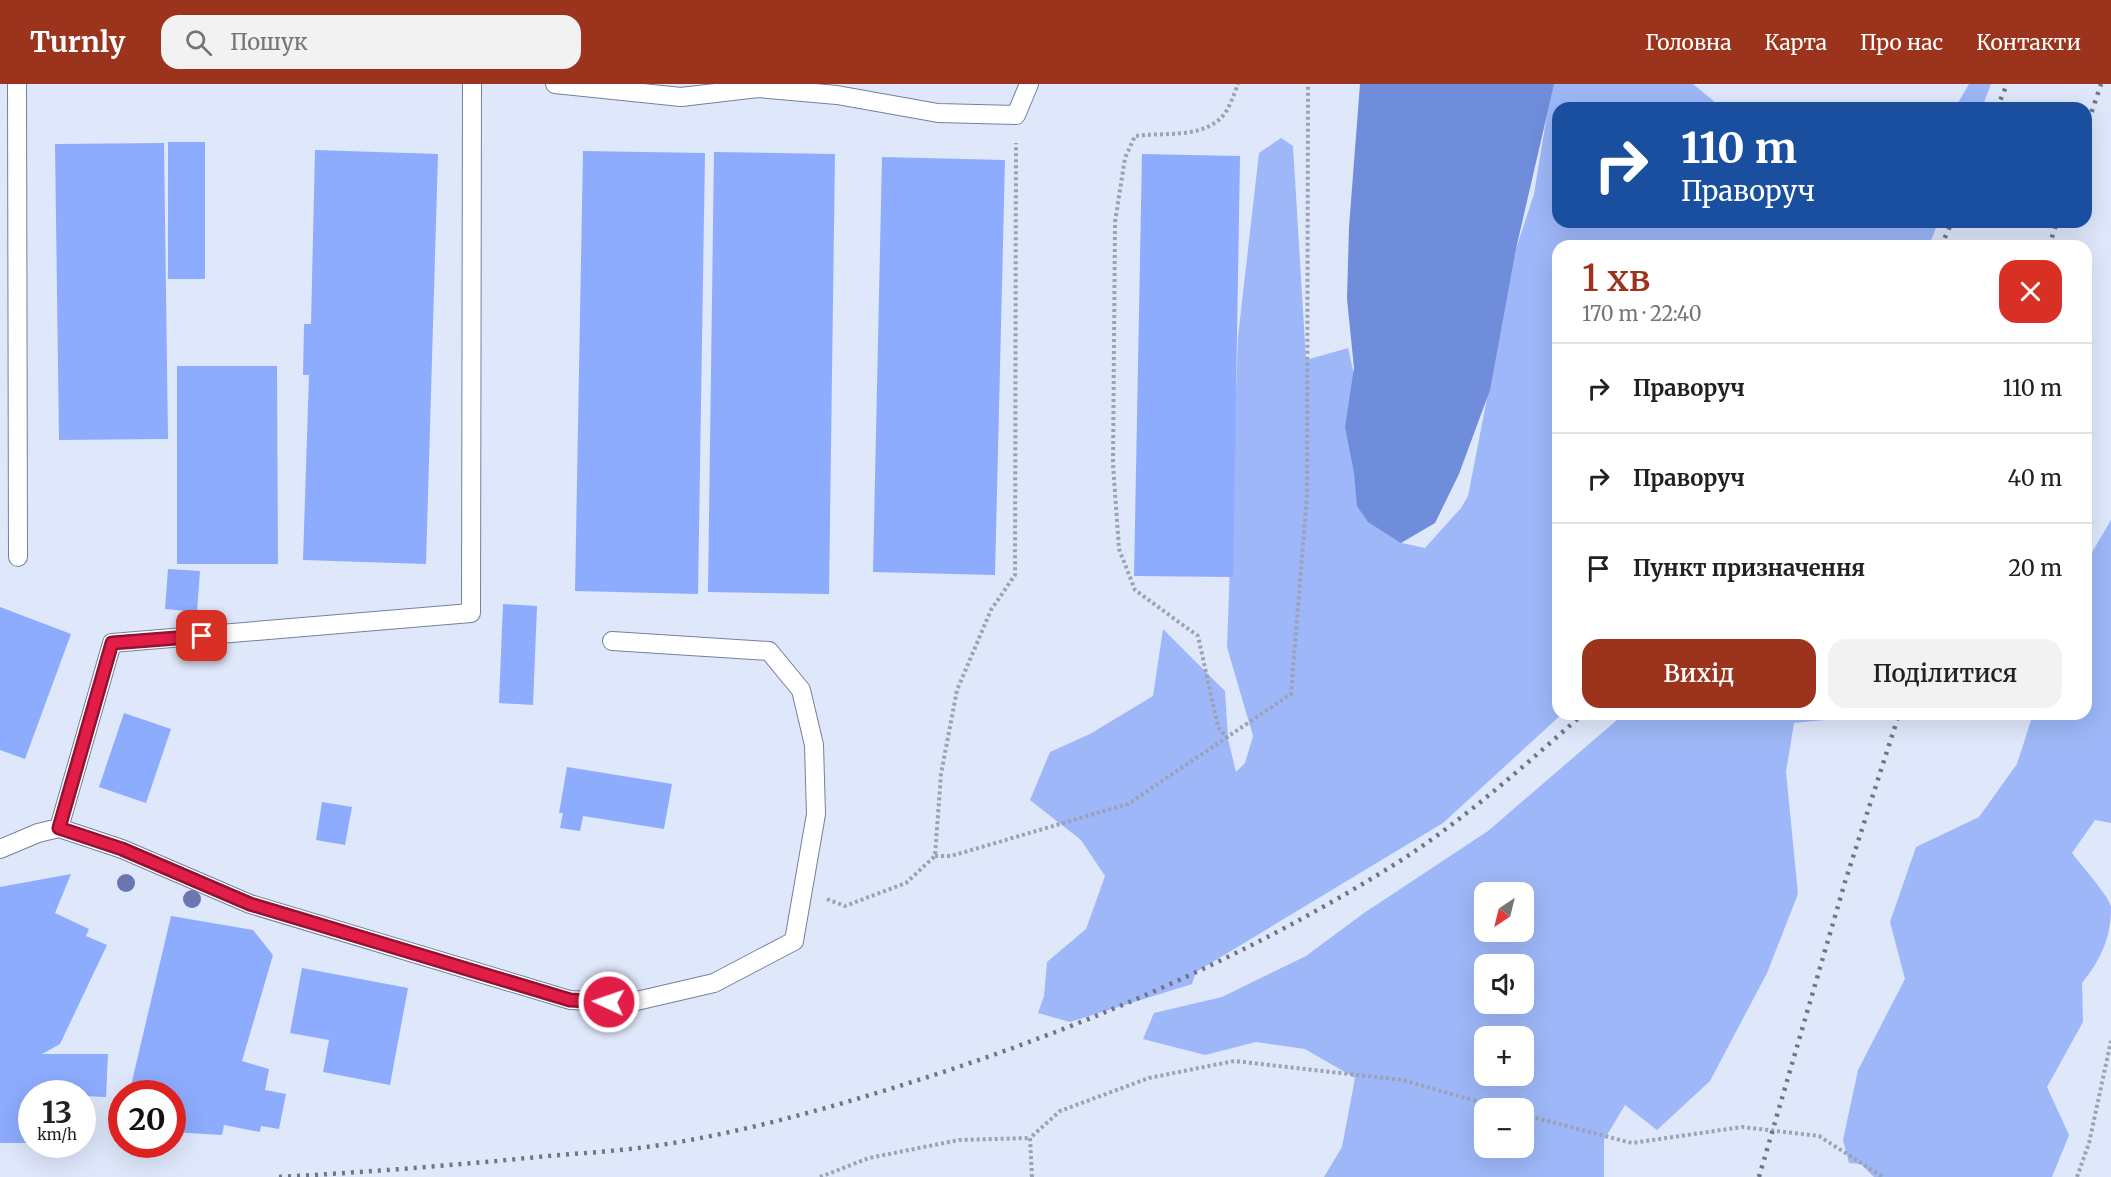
<!DOCTYPE html>
<html lang="uk">
<meta charset="utf-8">
<style>
body{margin:0;font-family:Merriweather,serif;background:#f2f2f2;color:#202124;height:100vh;display:flex;flex-direction:column;font-size:22px;white-space:nowrap}
*{box-sizing:border-box;margin:0}
p{font-size:20px;color:#757577}
.icon{flex:none;width:33px;height:33px;fill:none;stroke:currentColor;stroke-width:2;stroke-linecap:round;stroke-linejoin:round}
.map{position:relative;flex:1;overflow:hidden}
.drawer{position:absolute;left:1552px;top:156px;width:540px;height:480px;display:flex;flex-direction:column;background:#fff;border-radius:18px;box-shadow:0 6px 24px #0002}
.drawer>*{flex:none}
.guide{position:absolute;left:1552px;top:18px;width:540px;height:126px;border-radius:18px;box-shadow:0 6px 24px #0002;background:#1a4fa0;color:#fff;overflow:hidden}
.needle{width:39px;rotate:215deg}
.buttons{position:absolute;left:1474px;top:798px;display:grid;gap:12px}
.buttons a{display:grid;place-items:center;width:60px;height:60px;border-radius:12px;background:#fff;box-shadow:0 6px 24px #0002;font-size:30px}
.speed{position:absolute;left:18px;top:996px;display:flex;gap:12px;font-size:30px;font-weight:700;text-align:center}
.speed>*{display:grid;place-content:center;width:78px;height:78px;border-radius:50%;background:#fff;box-shadow:0 6px 24px #0002;line-height:1}
.speed small{font-size:15px;font-weight:400}
.speed .limit{border:9px solid #d22;background:#fff;color:#111}
.pin{position:absolute;display:grid;place-items:center;width:51px;height:51px;color:#fff;margin:-26px;border-radius:12px;box-shadow:0 3px 9px #0006}
.me{position:absolute;width:66px;margin:-33px;rotate:273deg;stroke-linejoin:round;filter:drop-shadow(0 0 4px #0008)}
.turn{display:flex;align-items:center;gap:21px;height:126px;padding:0 30px;font-size:27px}
.turn .icon{width:78px;height:78px;stroke-width:2.5}
.turn b{display:block;font-size:42px;line-height:51px}
.round{display:grid;place-items:center;flex:none;width:63px;height:63px;border-radius:18px;background:#f2f2f2}
.summary{display:flex;align-items:center;justify-content:space-between;height:102px;padding:0 30px}
h1{font-size:36px;font-weight:600;line-height:45px;color:#9c331d}
.action{display:flex;gap:12px;margin-top:auto;padding:12px 30px}
.action a{flex:1;height:69px;border-radius:18px;background:#9c331d;color:#fff;font-size:24px;font-weight:600;line-height:69px;text-align:center}
.action a+a{background:#f2f2f2;color:#202124}
ul{padding:0;list-style:none}
li{display:flex;align-items:center;gap:18px;height:90px;padding:0 30px;border-top:2px solid #e0e0e0}
li div{flex:1}
li b{display:block;font-size:22px}
li em{font-style:normal}
header{display:flex;align-items:center;gap:36px;box-sizing:border-box;height:84px;padding:0 30px;background:#9c331d;color:#fff}
header strong{font-size:28px}
nav{display:flex;gap:33px;margin-inline-start:auto;font-size:21px}
.search{width:420px;height:54px;background:#f2f2f2;display:flex;align-items:center;gap:15px;box-sizing:border-box;padding:0 21px;border-radius:18px;color:#757577;font-size:22px}
.map>svg:first-child{display:block}
</style>
<header>
<strong>Turnly</strong>
<div class="search"><svg class="icon" aria-label="search" viewBox="0 0 24 24"><circle cx="10" cy="10" r="6"/><path d="M15 15l6 6"/></svg>Пошук</div>
<nav><a>Головна</a><a>Карта</a><a>Про нас</a><a>Контакти</a></nav>
</header>
<div class="map">
<svg width="2111" height="1093" viewBox="0 0 2111 1093">
<rect width="100%" height="100%" fill="#dfe7fb"/>
<path fill="#9db7f8" fill-rule="evenodd" d="M1552 0H1693L1722 24H1558V138H1938L1929 162H1558V630H1562L1443 739 1196 888 1192 900 1070 938 1038 929 1044 912 1047 878 1086 845 1105 792 1081 756 1030 716 1050 668 1090 650 1153 612 1163 545 1225 607 1228 655 1236 688 1245 679 1253 652 1227 563 1238 253 1259 69 1281 54 1293 62 1306 276 1348 264 1391 452 1402 459 1425 464 1461 424 1468 412 1516 165 1534 110Z
M1969 0H1991L1982 24H1955Z
M2111 436V739L2095 736 2072 769C2080 780 2109 812 2111 823 2111 855 2100 877 2082 899L2083 938 2047 1003 2069 1051 2052 1093H1874L1861 1080 1849 1079 1843 1056 1858 986 1905 895 1890 838 1916 763 1979 733 2017 680 2033 630H2086L2087 477Z
M1624 630H1838L1835 635 1794 639 1786 688 1798 810 1767 889 1710 997 1657 1046 1625 1021 1604 1056V1093H1324L1342 1063 1355 994 1305 965 1256 958 1205 971 1143 955 1154 929 1222 913 1306 872 1364 829 1488 747ZM1485 808H1524V848H1485ZM1485 880H1524V920H1485ZM1485 952H1524V992H1485ZM1485 1024H1524V1064H1485Z"/>
<path fill="#6f8ddb" d="M1360 0H1554L1516 165 1490 306 1459 390 1435 439 1401 459 1368 438 1357 422 1354 389 1345 343 1354 284 1347 215 1349 143Z"/>
<path fill="#8dacfd" d="M168 58H205V195H168Z
M164 59 168 355 59 356 55 60Z
M315 66 438 70 426 480 303 476 309 291H303L304 240H311Z
M583 67 705 69 698 510 575 507Z
M714 68 835 70 829 510 708 508Z
M1142 70 1240 72 1233 493 1134 492Z
M882 73 1005 76 995 491 873 488Z
M177 282H277L278 480H177Z
M168 485 200 487 197 528 165 525Z
M503 520 537 522 533 621 499 619Z
M0 523 71 550 25 675 0 666Z
M124 629 171 645 146 719 99 703Z
M567 683 672 700 664 745 583 732 580 747 560 744 563 729H559Z
M322 718 352 723 345 761 316 756Z
M71 790 55 829 89 845 86 852 107 861 60 960 42 970H108L106 1013 82 1012V1010H32V1059H0V803Z
M171 832 253 846 273 871 242 977 269 985 265 1006 286 1010 279 1045 261 1042 260 1048 224 1041 222 1051 172 1048V1010H129Z
M302 884 408 904 390 1001 323 988 329 956 290 949Z"/>
<g fill="none" stroke-linecap="round" stroke-linejoin="round">
<defs>
<path id="lane" d="M17 0 18 473
M555 0 681 13 758 4 837 11 938 29 1016 31 1029 0
M59 744 112 559 471 529 472 0
M0 765 38 749 59 744 122 765 250 820 570 916 628 919 714 899 794 857 816 730 814 661 801 606 769 567 612 557"/>
</defs>
<use href="#lane" stroke="#74809e" stroke-width="20"/>
<path stroke="#9ba2b3" stroke-width="4" stroke-dasharray="3 3" stroke-linecap="butt" d="M1228 655 1218 643 1198 552 1135 506 1119 465 1113 380 1115 138 1125 74 1135 52C1164 48 1198 55 1221 34 1229 26 1234 10 1238 0
M935 772H951L1128 720 1291 610 1307 412 1308 0
M827 815 845 822 906 799 935 772 941 690 957 606 991 526 1015 491 1016 59
M1524 1031 1632 1059 1742 1043 1819 1052 1883 1093
M820 1093 869 1074 959 1056 1030 1054
M1032 1093 1030 1054 1060 1027 1149 994 1234 977 1402 996 1501 1024
M2077 1093 2089 1059 2111 957"/>
<use href="#lane" stroke="#fff" stroke-width="18"/>
<path stroke="#6f7584" stroke-width="4.5" stroke-dasharray="3 6" stroke-linecap="butt" d="M1997 24 2007 0
M2086 45 2101 0
M1941 162 1952 138
M2049 162 2057 138
M279 1093C369 1088 458 1081 548 1072 583 1069 619 1067 654 1062 741 1049 826 1025 909 999 1081 945 1248 873 1400 777 1465 735 1525 681 1583 630
M1759 1093 1845 798 1899 630"/>
</g>
<g fill="#6b75b0">
<circle cx="126" cy="799" r="9"/>
<circle cx="192" cy="815" r="9"/>
</g>
<g fill="none" stroke-linecap="round" stroke-linejoin="round">
<defs>
<path id="route" d="M202 552 112 559 59 744 122 765 250 820 570 916 609 918"/>
</defs>
<use href="#route" stroke="#92132f" stroke-width="15"/>
<use href="#route" stroke="#e11d48" stroke-width="10"/>
</g>
</svg>
<div class="buttons">
<a><svg class="needle" viewBox="-14 -14 28 28"><path d="M0-13l5 13h-10z" fill="#e53935"/><path d="M0 13l5-13h-10z" fill="#757577"/></svg></a>
<a><svg class="icon" aria-label="sound" viewBox="0 0 24 24"><path d="M4 9h4l5-4v14l-5-4H4zM17 9q2 3 0 6"/></svg></a>
<a>+</a>
<a>−</a>
</div>
<div class="speed"><div>13<small>km/h</small></div><div class="limit">20</div></div>
<div class="pin" style="left:202px;top:552px;background:#d93025"><svg class="icon" aria-label="arrive" viewBox="0 0 24 24"><path d="M6 21V4h12l-3 4 3 4H6"/></svg></div>
<svg class="me" style="left:609px;top:918px" viewBox="-20 -20 40 40"><circle r="17" fill="#e11d48" stroke="#fff" stroke-width="3"/><path d="M0-11L8 9 0 5-8 9z" fill="#fff"/></svg>
<div class="guide">
<div class="turn"><svg class="icon" aria-label="right" viewBox="0 0 24 24"><path d="M7 20v-9h11M14 6l5 5-5 5"/></svg><div><b>110 m</b>Праворуч</div></div>
</div>
<section class="drawer">
<div class="summary"><div><h1>1 хв</h1><p>170 m · 22:40</p></div><a class="round" style="background:#d93025;color:#fff"><svg class="icon" aria-label="close" viewBox="0 0 24 24"><path d="M6 6l12 12M18 6L6 18"/></svg></a></div>
<ul>
<li><svg class="icon" aria-label="right" viewBox="0 0 24 24"><path d="M7 20v-9h11M14 6l5 5-5 5"/></svg><div><b>Праворуч</b></div><em>110 m</em></li>
<li><svg class="icon" aria-label="right" viewBox="0 0 24 24"><path d="M7 20v-9h11M14 6l5 5-5 5"/></svg><div><b>Праворуч</b></div><em>40 m</em></li>
<li><svg class="icon" aria-label="arrive" viewBox="0 0 24 24"><path d="M6 21V4h12l-3 4 3 4H6"/></svg><div><b>Пункт призначення</b></div><em>20 m</em></li>
</ul>
<div class="action"><a>Вихід</a><a>Поділитися</a></div>
</section>
</div>
